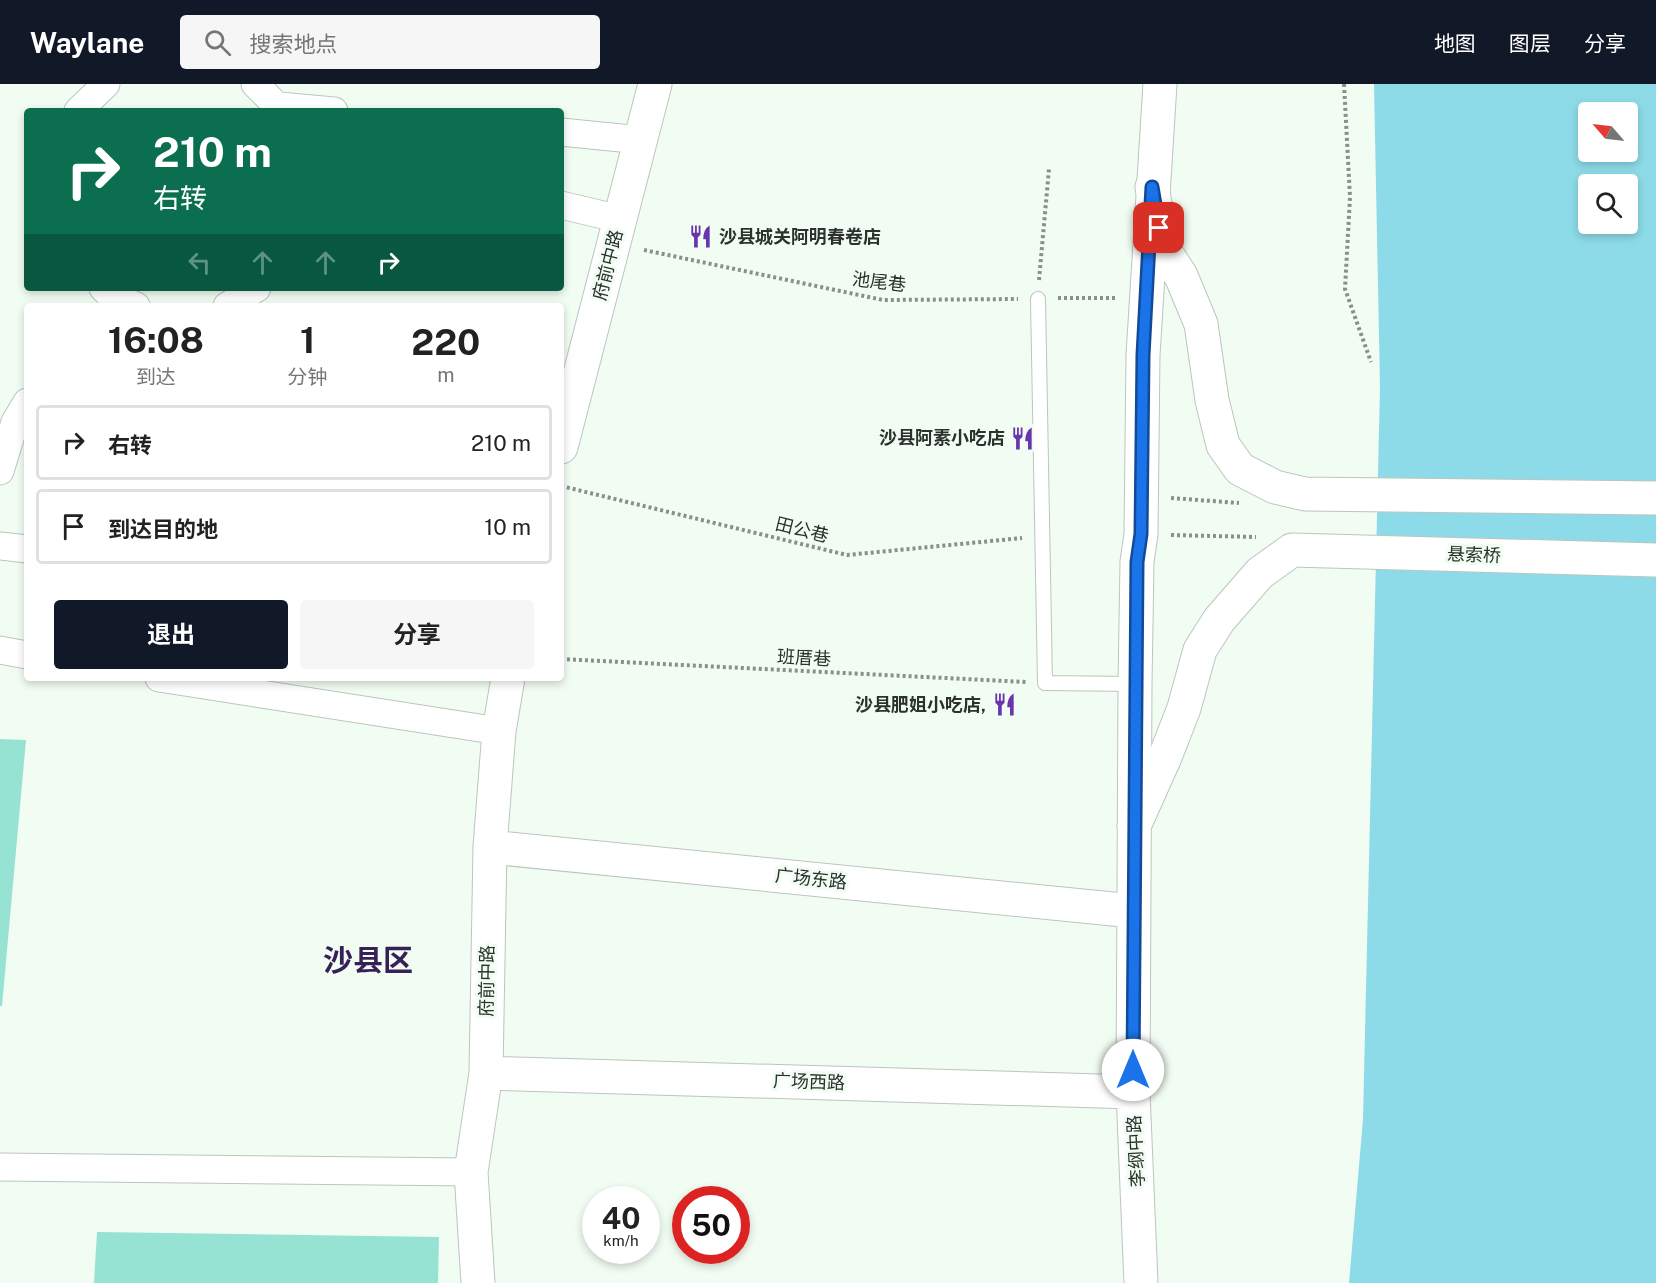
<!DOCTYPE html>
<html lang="zh">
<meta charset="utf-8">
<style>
body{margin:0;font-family:"Public Sans","Noto Sans SC",sans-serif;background:#f6f6f6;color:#222;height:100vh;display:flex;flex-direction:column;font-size:22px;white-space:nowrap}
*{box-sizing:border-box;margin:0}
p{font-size:20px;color:#767676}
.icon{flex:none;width:33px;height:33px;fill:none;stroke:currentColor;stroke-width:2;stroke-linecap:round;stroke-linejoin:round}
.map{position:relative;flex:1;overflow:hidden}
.side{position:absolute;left:24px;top:219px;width:540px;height:378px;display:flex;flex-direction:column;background:#fff;border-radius:6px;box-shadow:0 3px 9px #0003}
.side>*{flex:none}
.banner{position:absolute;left:24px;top:24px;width:540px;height:183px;border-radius:6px;box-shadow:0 3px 9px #0003;background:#0b6e4f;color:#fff;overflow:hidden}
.needle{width:39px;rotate:298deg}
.tools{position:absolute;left:1578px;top:18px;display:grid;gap:12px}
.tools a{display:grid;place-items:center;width:60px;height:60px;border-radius:6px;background:#fff;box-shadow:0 3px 9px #0003;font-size:30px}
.speed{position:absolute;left:582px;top:1102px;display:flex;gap:12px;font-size:30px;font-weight:700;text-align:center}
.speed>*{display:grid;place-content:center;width:78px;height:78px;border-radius:50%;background:#fff;box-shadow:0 3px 9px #0003;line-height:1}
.speed small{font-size:15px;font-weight:400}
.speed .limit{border:9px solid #d22;background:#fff;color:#111}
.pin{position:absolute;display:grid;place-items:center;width:51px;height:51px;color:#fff;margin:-26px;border-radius:12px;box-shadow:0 3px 9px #0006}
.me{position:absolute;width:66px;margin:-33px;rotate:0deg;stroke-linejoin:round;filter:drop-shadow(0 0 4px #0008)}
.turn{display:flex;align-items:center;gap:21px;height:126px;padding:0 30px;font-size:27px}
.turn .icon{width:78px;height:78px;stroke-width:2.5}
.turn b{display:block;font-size:42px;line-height:51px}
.lanes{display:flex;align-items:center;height:57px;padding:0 30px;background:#0003;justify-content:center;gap:30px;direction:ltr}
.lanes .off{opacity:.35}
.eta{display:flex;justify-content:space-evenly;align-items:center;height:102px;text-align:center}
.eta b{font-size:36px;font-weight:700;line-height:42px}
.button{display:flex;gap:12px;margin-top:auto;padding:12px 30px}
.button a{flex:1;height:69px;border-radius:6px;background:#111827;color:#fff;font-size:24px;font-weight:700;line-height:69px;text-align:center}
.button a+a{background:#f6f6f6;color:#222}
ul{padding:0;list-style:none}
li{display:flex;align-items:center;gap:18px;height:75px;margin:0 12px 9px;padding:0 18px;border:3px solid #e0e0e0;border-radius:6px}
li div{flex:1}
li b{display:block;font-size:22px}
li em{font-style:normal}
header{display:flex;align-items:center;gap:36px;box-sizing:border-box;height:84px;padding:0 30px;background:#111827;color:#fff}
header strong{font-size:28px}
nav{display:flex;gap:33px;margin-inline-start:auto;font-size:21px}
.search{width:420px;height:54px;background:#f6f6f6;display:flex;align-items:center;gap:15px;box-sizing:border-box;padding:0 21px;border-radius:6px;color:#767676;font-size:22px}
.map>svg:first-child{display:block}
</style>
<header>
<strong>Waylane</strong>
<div class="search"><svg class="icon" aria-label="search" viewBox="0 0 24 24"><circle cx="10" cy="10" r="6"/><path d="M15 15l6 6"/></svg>搜索地点</div>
<nav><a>地图</a><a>图层</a><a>分享</a></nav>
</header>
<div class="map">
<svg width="1656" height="1199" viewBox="0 0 1656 1199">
<rect width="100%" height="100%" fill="#f1fcf2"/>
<path fill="#8ddbe8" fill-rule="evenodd" d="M1374 0H1656V1199H1349L1363 1035 1380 303ZM1588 28H1628V68H1588ZM1588 100H1628V140H1588Z"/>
<path fill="#97e3d3" d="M0 655 26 656 2 922H0Z
M97 1148 439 1153 438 1199H94Z"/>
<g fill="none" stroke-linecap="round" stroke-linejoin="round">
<defs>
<path id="lane" d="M1038 215 1045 599 1135 600"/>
<path id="street" d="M255 0 282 27
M279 22 334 27
M78 27 106 0
M561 48 641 56
M561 121 620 135
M103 204 108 209 136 222
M227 222 257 204
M0 387 15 338 27 318
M0 462 27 465
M0 566 27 571
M159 594 499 647
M0 1083 471 1088"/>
<path id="secondary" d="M561 363 655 0
M490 763 1133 827
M486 989 1133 1008
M478 1199 471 1088 486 989 490 763 499 647 508 594
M1141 1199 1133 1008 1135 600 1137 478 1141 450 1143 271 1160 0"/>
<path id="primary" d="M1152 103 1163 164 1181 192 1201 240 1212 316 1223 361 1240 385 1275 403 1305 410 1656 414
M1134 742 1165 673 1184 624 1200 566 1219 536 1260 489 1292 466 1656 476"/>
</defs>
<use href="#lane" stroke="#bbc6bd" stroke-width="16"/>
<use href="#street" stroke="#bbc6bd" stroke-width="29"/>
<use href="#secondary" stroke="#bbc6bd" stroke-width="35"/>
<use href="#primary" stroke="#bbc6bd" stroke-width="35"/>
<path stroke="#89908a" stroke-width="4" stroke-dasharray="3 3" stroke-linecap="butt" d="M1344 0 1350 113 1345 205 1371 278
M644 166 883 216 1018 215
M1039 196 1049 85
M1058 214H1117
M561 402 847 471 1022 454
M1171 414 1239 419
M1171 451 1256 453
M561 575 1026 598"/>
<use href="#lane" stroke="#fff" stroke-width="14"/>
<use href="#street" stroke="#fff" stroke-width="27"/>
<use href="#secondary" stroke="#fff" stroke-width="33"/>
<use href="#primary" stroke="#fff" stroke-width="33"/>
</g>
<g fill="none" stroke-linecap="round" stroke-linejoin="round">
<defs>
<path id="route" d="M1133 986 1137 478 1141 450 1143 271 1152 103 1159 144"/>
</defs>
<use href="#route" stroke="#114b97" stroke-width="15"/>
<use href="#route" stroke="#1a73e8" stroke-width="10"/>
</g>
<defs>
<symbol id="restaurant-bare" viewBox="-9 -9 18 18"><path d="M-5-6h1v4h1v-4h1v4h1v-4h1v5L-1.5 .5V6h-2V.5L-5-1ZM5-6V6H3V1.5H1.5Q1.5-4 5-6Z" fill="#6a35ac" stroke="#f1fcf2" stroke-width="2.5" paint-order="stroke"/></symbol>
</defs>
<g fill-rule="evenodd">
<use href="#restaurant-bare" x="684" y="136" width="33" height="33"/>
<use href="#restaurant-bare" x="1006" y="338" width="33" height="33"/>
<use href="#restaurant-bare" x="988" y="604" width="33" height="33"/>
</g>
<g text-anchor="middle" stroke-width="6" stroke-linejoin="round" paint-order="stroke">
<g font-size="18" font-weight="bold" fill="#2c312d" stroke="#f1fcf2" text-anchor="end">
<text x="719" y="159" text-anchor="start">沙县城关阿明春卷店</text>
<text x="1005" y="360">沙县阿素小吃店</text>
<text x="986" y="627">沙县肥姐小吃店,</text>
</g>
<g font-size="18" fill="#2c312d" stroke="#f1fcf2">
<text transform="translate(608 181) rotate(-76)" y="6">府前中路</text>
<text transform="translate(879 198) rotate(7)" y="6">池尾巷</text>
<text transform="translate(802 446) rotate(14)" y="6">田公巷</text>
<text transform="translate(1474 471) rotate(2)" y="6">悬索桥</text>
<text transform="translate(804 574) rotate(3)" y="6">班厝巷</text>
<text transform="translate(811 795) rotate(6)" y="6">广场东路</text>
<text transform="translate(487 897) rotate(-89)" y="6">府前中路</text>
<text transform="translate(809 998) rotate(2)" y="6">广场西路</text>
<text transform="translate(1136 1067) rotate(-93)" y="6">李纲中路</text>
</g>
<g font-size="30" font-weight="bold" fill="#371f58" stroke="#f1fcf2">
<text x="368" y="887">沙县区</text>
</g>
</g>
</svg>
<div class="tools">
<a><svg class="needle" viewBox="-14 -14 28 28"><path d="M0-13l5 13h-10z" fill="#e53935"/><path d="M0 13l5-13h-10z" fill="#767676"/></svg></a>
<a><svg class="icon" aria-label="search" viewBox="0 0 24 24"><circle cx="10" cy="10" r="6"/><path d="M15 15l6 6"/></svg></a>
</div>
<div class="speed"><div>40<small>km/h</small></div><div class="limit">50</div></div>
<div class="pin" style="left:1159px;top:144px;background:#d93025"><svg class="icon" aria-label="arrive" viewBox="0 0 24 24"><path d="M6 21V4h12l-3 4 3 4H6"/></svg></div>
<svg class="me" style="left:1133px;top:986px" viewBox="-20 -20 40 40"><circle r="19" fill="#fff"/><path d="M0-13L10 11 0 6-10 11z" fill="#1a73e8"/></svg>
<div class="banner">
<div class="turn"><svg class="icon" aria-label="right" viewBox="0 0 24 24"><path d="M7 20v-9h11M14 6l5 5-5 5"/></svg><div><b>210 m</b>右转</div></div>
<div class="lanes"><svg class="icon off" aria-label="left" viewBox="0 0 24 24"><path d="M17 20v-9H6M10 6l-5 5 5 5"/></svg><svg class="icon off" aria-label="ahead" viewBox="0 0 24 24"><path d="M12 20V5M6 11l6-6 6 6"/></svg><svg class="icon off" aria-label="ahead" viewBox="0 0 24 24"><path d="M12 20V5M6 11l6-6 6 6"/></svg><svg class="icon" aria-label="right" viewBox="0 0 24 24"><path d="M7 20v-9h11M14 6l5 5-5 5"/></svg></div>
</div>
<section class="side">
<div class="eta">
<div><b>16:08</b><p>到达</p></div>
<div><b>1</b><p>分钟</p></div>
<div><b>220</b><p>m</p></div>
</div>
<ul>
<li><svg class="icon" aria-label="right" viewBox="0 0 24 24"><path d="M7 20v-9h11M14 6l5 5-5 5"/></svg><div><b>右转</b></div><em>210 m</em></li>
<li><svg class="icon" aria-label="arrive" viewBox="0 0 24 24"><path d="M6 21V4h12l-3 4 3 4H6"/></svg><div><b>到达目的地</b></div><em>10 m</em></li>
</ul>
<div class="button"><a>退出</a><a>分享</a></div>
</section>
</div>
